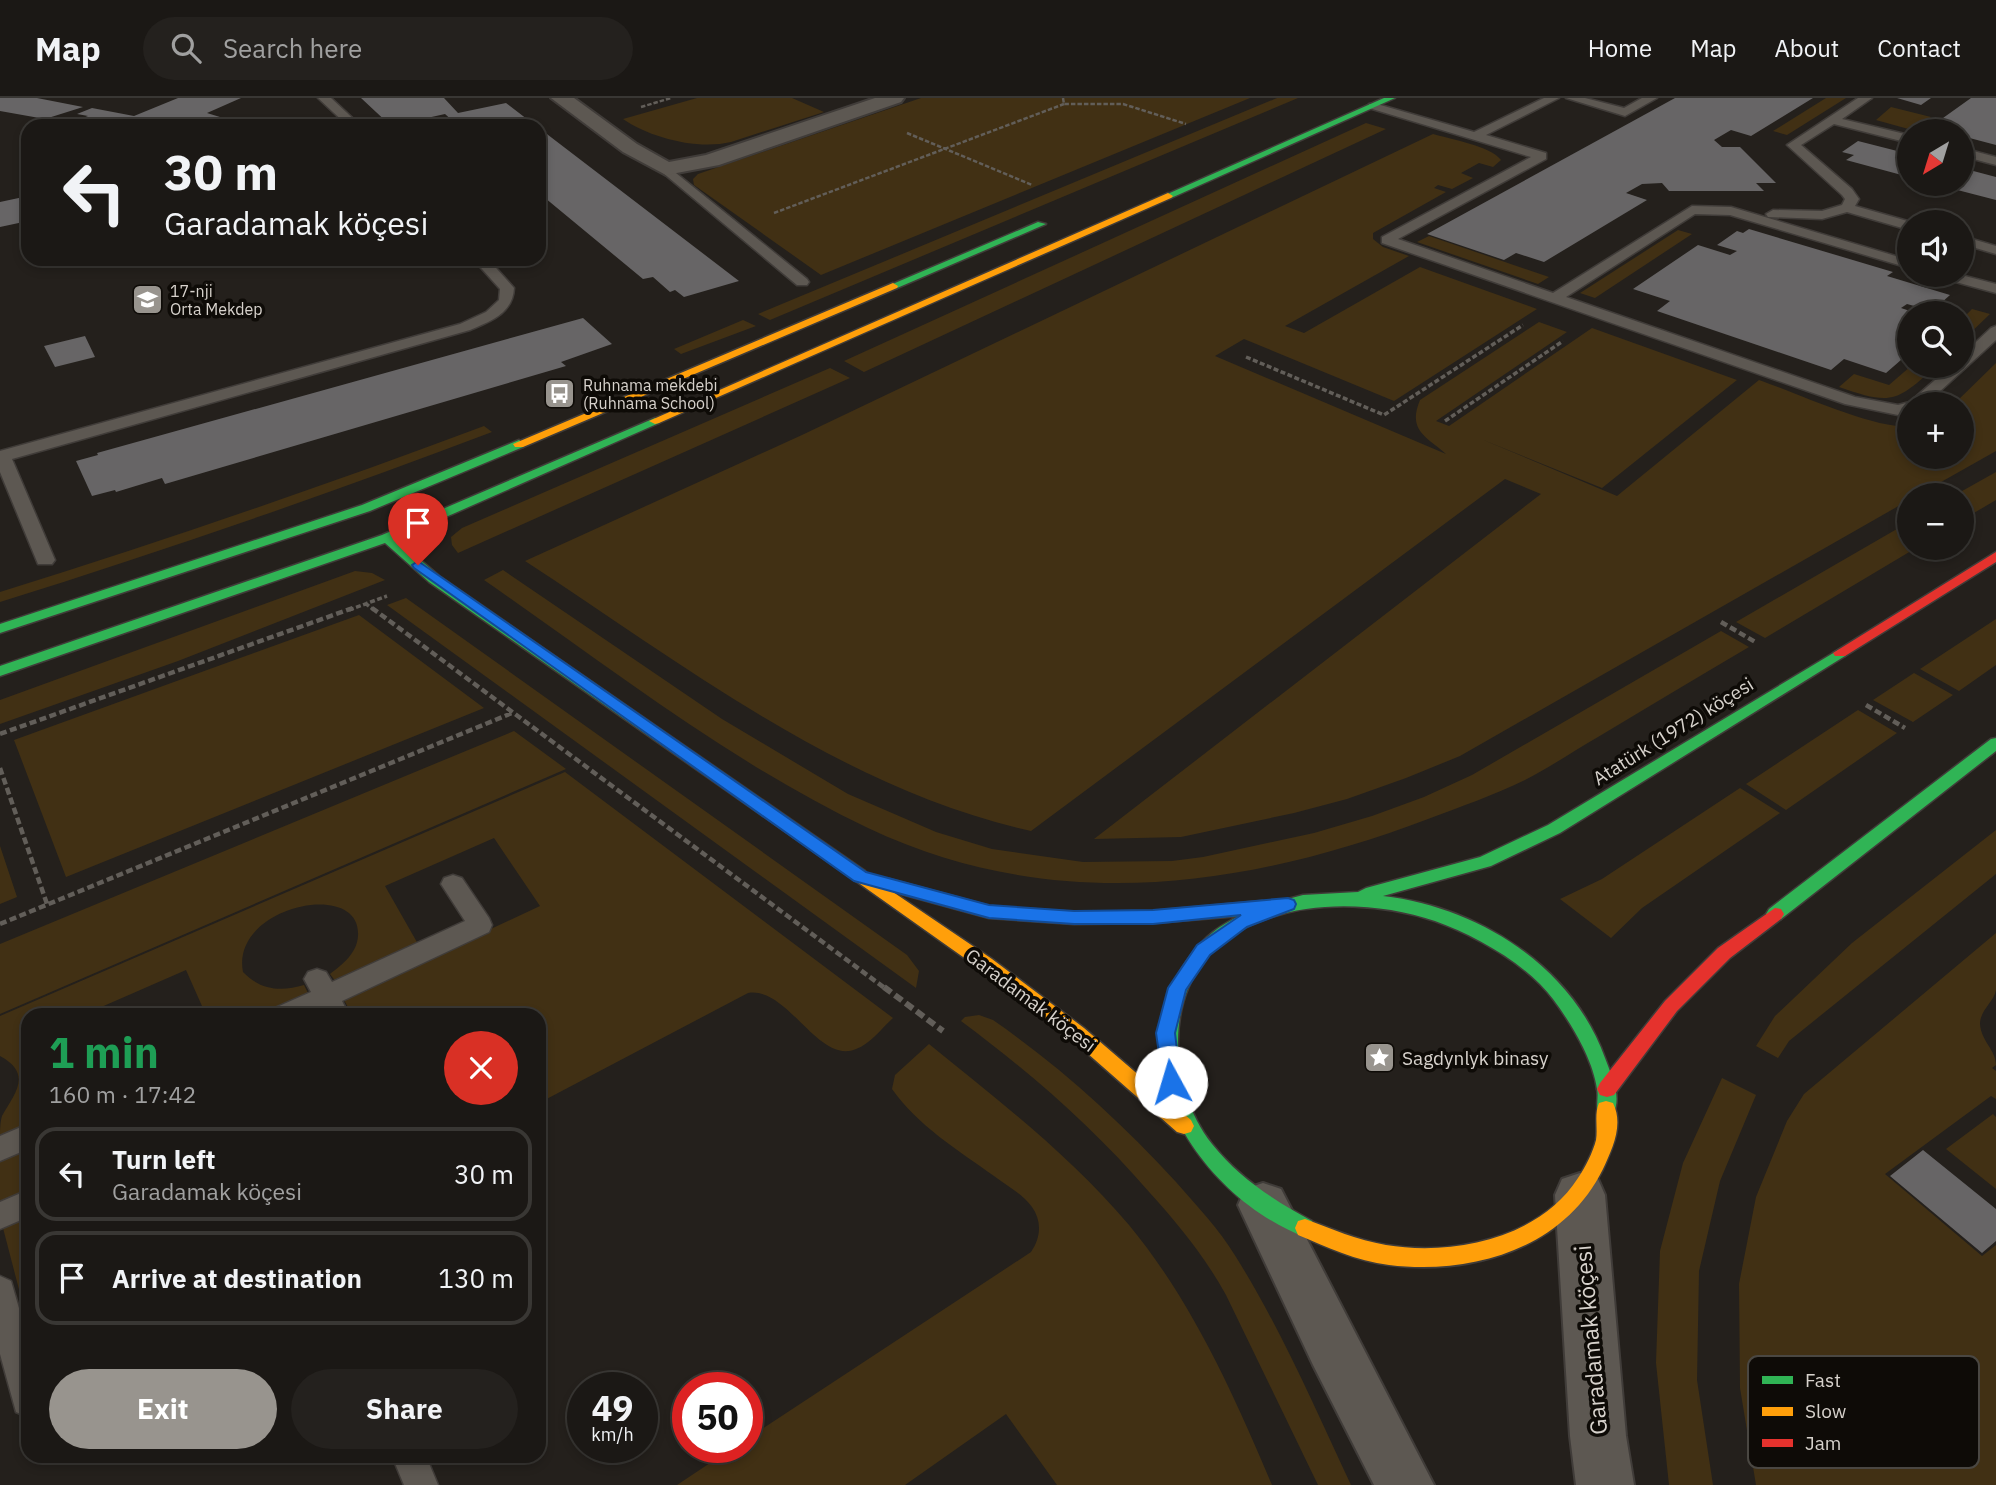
<!DOCTYPE html>
<meta charset="utf-8">
<style>
body{margin:0;font-family:"IBM Plex Sans",sans-serif;background:#24211e;color:#f1f3f6;height:100vh;display:flex;flex-direction:column;font-size:26px;white-space:nowrap}
*{box-sizing:border-box;margin:0}
p{font-size:23px;color:#a0a0a0}
.icon{flex:none;width:38px;height:38px;fill:none;stroke:currentColor;stroke-width:2;stroke-linecap:round;stroke-linejoin:round}
.map{position:relative;flex:1;overflow:hidden}
.details{position:absolute;left:21px;top:910px;width:525px;height:455px;display:flex;flex-direction:column;background:#1b1815;border-radius:21px;box-shadow:0 4px 10px #0003,0 0 0 2px #393734}
.details>*{flex:none}
.hud{position:absolute;left:21px;top:21px;width:525px;height:147px;border-radius:21px;box-shadow:0 4px 10px #0003,0 0 0 2px #393734;background:#1b1815;color:#f1f3f6;overflow:hidden}
.needle{width:46px;rotate:218deg}
.buttons{position:absolute;left:1897px;top:21px;display:grid;gap:14px}
.buttons a{display:grid;place-items:center;width:77px;height:77px;border-radius:50%;background:#1b1815;box-shadow:0 4px 10px #0003,0 0 0 2px #393734;font-size:35px}
.speed{position:absolute;left:567px;top:1274px;display:flex;gap:14px;font-size:35px;font-weight:700;text-align:center}
.speed>*{display:grid;place-content:center;width:91px;height:91px;border-radius:50%;background:#1b1815;box-shadow:0 4px 10px #0003,0 0 0 2px #393734;line-height:1}
.speed small{font-size:18px;font-weight:400}
.speed .limit{border:10px solid #d22;background:#fff;color:#111}
.pin{position:absolute;display:grid;place-items:center;width:60px;height:60px;color:#fff;margin:-72px -30px;border-radius:50% 50% 50% 0;rotate:-45deg;box-shadow:0 0 7px #0007}
.pin .icon{rotate:45deg}
.me{position:absolute;width:77px;margin:-38px;rotate:354deg;stroke-linejoin:round;filter:drop-shadow(0 0 5px #0008)}
.turn{display:flex;align-items:center;gap:24px;height:147px;padding:0 28px;font-size:32px}
.turn .icon{width:91px;height:91px;stroke-width:2.5}
.turn b{display:block;font-size:49px;line-height:60px}
.round{display:grid;place-items:center;flex:none;width:74px;height:74px;border-radius:37px;background:#24211e}
.headline{display:flex;align-items:center;justify-content:space-between;height:119px;padding:0 28px}
h1{font-size:42px;font-weight:700;line-height:52px;color:#1e9e55}
.cta{display:flex;gap:14px;margin-top:auto;padding:14px 28px}
.cta a{flex:1;height:80px;border-radius:42px;background:#98948e;color:#fff;font-size:28px;font-weight:700;line-height:80px;text-align:center}
.cta a+a{background:#24211e;color:#f1f3f6}
ul{padding:0;list-style:none}
li{display:flex;align-items:center;gap:21px;height:94px;margin:0 14px 10px;padding:0 14px;border:4px solid #393734;border-radius:21px}
li div{flex:1}
li b{display:block;font-size:26px}
li em{font-style:normal}
header{display:flex;align-items:center;gap:42px;box-sizing:border-box;height:98px;padding:0 35px;background:#1b1815;border-bottom:2px solid #393734}
header strong{font-size:33px}
nav{display:flex;gap:38px;margin-inline-start:auto;font-size:24px}
.search{width:490px;height:63px;background:#24211e;display:flex;align-items:center;gap:18px;box-sizing:border-box;padding:0 24px;border-radius:38px;color:#a0a0a0;font-size:26px}
.map>svg:first-child{display:block}
</style>
<header>
<strong>Map</strong>
<div class="search"><svg class="icon" aria-label="search" viewBox="0 0 24 24"><circle cx="10" cy="10" r="6"/><path d="M15 15l6 6"/></svg>Search here</div>
<nav><a>Home</a><a>Map</a><a>About</a><a>Contact</a></nav>
</header>
<div class="map">
<svg width="1996" height="1387" viewBox="0 0 1996 1387">
<rect width="100%" height="100%" fill="#24201c"/>
<path fill="#413014" d="M697 0H792L824 14 731 44C697 52 651 40 623 21Z
M921 0H1250L821 177 694 87 693 81 698 76Z
M1277 0H1298L770 222 758 216Z
M1826 0H1846L1787 37 1773 33Z
M1891 9 1931 19 1912 32 1876 22Z
M1366 25 1386 31 864 274 844 263Z
M1433 36C1450 41 1491 48 1501 62L1493 69 1479 65 1461 75 1473 80 1452 91 1438 87 1434 90 1446 94 1373 135V141L1383 149 1409 158 1285 228 1304 235 1420 169 1537 211 1394 303 1244 241 1215 258 1446 356C1427 339 1407 333 1420 302L1539 224 1567 234 1436 323 1449 328 1592 230 1737 282 1602 390 1481 341 1617 398 1759 282C1799 296 1869 329 1909 329V359H1962V306H1954L1996 265V353L1918 397H1909V402L1460 658 1406 680 1347 701 1294 715 1181 739 1094 741 1541 396 1505 381 1031 733C842 691 683 566 525 463L802 337Z
M1678 132 1692 136 1595 200 1580 195Z
M1429 138 1549 179 1538 186 1417 144Z
M1972 211 1990 216 1962 243V221Z
M743 222 756 228 681 256 674 251Z
M1911 268H1936C1896 305 1891 307 1839 289L1854 276 1889 287Z
M830 270 850 280 458 455 452 447 451 439 462 430Z
M484 328 492 334C329 396 166 452 0 504V494C163 443 324 388 484 328Z
M1996 374V402L1962 422V397H1955Z
M1909 424V450H1916L1765 540 1736 524Z
M503 472 722 621 848 696 936 734 992 751 1083 764 1172 763 1203 759 1314 735 1372 718 1424 699 1472 677 1721 533 1749 549C1698 579 1648 609 1598 639 1574 653 1550 669 1525 682 1494 697 1460 709 1428 721 1243 791 1052 817 868 730 731 665 608 568 484 482Z
M355 473 372 475 385 482 178 563 0 626V602Z
M406 500 907 857 919 873 916 890 387 507Z
M359 517 484 610 66 779 14 642Z
M1996 521V567L1959 593 1920 571Z
M1914 575 1953 597 1913 624 1873 602Z
M1858 612 1897 635 1786 712 1746 686Z
M514 633 566 671 0 916V846Z
M565 674 893 920C882 930 870 946 856 951 818 967 788 888 748 895L539 1005V917H352L343 900 540 808 494 740 385 788 418 846 336 884 330 876C343 866 357 855 358 838 362 780 230 808 243 874 260 892 281 894 304 887L309 897 266 917H206L186 872 83 917H28V1027L0 1041C0 1034 0 1024 2 1018 15 995 33 976 0 958V918Z
M1740 690 1780 715 1642 810 1611 840 1560 801 1602 781Z
M1996 732V776L1789 943 1778 960 1756 948 1775 918 1852 845Z
M0 748 17 799 0 806Z
M1996 835C1996 853 1996 874 1996 892 1994 904 1980 912 1980 926 1981 943 1996 952 1996 967L1992 970 1996 973V1001L1991 998 1885 1076 1982 1158 1996 1147V1387H1756L1740 1290 1739 1186 1756 1099 1787 1023 1804 996Z
M979 917 993 922C1061 969 1120 1023 1176 1084 1197 1108 1219 1131 1236 1159 1281 1231 1315 1310 1351 1387H1318L1226 1197C1205 1159 1179 1127 1150 1095 1092 1028 1032 976 961 923L965 919Z
M929 946C998 1002 1071 1058 1129 1127 1192 1203 1234 1297 1272 1387H1057L1006 1316 905 1387H677L734 1349H747V1341L1031 1154C1041 1140 1042 1123 1032 1109 1023 1096 1007 1088 994 1078 958 1052 918 1028 892 991L895 977Z
M1722 980 1756 997 1720 1083 1699 1173 1697 1282 1713 1387H1669L1656 1265 1660 1153 1683 1065Z
M1993 1016 1996 1019V1091L1946 1051Z
M28 1049V1093L0 1106V1062Z
M28 1117V1226L3 1130Z"/>
<path fill="#676566" d="M0 0H37L83 9 45 21 0 13Z
M178 0H241L207 15 249 28H192L183 25 162 28 127 21 110 28H101L75 23 88 18 77 16 92 10 134 18Z
M361 0H444L458 15 506 5 536 28H469L463 23 455 25 445 16 391 28Z
M1675 0H1813L1751 38 1731 32 1714 42 1722 49H1740L1776 85H1756L1764 93H1669L1662 85 1642 86 1626 95 1647 102 1544 164 1516 155 1504 162 1427 136Z
M1897 0H1931L1921 7Z
M1971 0H1996V47L1962 38V33L1929 30Z
M539 30 739 183 684 199 675 192 670 194 653 179 643 181 539 95Z
M1858 43 1909 56V79L1846 62 1854 57 1842 54Z
M1962 70 1996 79V102L1938 87 1962 86Z
M28 98V123L0 129V104Z
M1749 131 1893 174 1887 178 1950 197 1932 213 1907 206 1901 210 1916 215H1909V255L1886 275 1844 261 1831 272 1657 213 1670 203 1633 191 1698 147 1730 157 1737 153 1717 147 1737 133 1743 135Z
M583 220 612 246 561 264 566 268 165 386 162 380 116 394 115 392 92 398 76 363 98 357 97 355Z
M85 238 95 259 55 269 44 248Z
M1923 1052 1996 1111V1143L1982 1155 1890 1078Z"/>
<g fill="none" stroke-linecap="round" stroke-linejoin="round">
<defs>
<path id="lane" d="M318 0H331L361 28H348Z
M1544 0H1559L1486 37 1546 55V61L1398 141 1553 195 1692 108 1731 109 1909 162V170L1730 117 1695 116 1566 199 1855 299 1898 307 1910 304 1951 268H1962V257L1991 230 1996 228V242L1926 306H1909V314L1898 317 1845 306 1382 145V139L1531 59 1369 10V6H1377L1474 34Z
M1566 0H1585L1624 10 1642 0H1657L1625 18Z
M1858 0H1872L1842 21 1909 37V45L1834 26 1801 47 1852 91 1859 101 1855 108 1911 124 1909 132 1847 114 1822 121 1768 119 1766 116 1773 112 1822 113 1842 107 1845 101 1842 97 1787 47Z
M1962 50 1996 59V67L1962 58Z
M666 67 807 181 809 184 807 187H797L662 74 660 71Z
M1962 138 1996 148V156L1962 146Z
M473 161H488L514 190C513 215 491 223 470 232L12 361 55 462 52 466H38L0 374V353L460 226 486 214 499 202 500 191Z
M1939 177H1961L1996 186V195L1941 180Z
M453 777 462 780 489 820 492 827 489 834 342 903 349 917H323L321 913 311 917H273L277 909 311 894 304 881 308 874 317 871 326 874 332 884 465 823 441 786 444 780Z
M28 1026V1051L0 1063V1038Z
M28 1092V1119L0 1131V1104Z
M0 1178 11 1183 28 1241V1319L16 1314 0 1256Z
M392 1358H426L438 1387H404Z"/>
<path id="street" d="M551 0H574L637 46 669 64 706 57 875 0H904L901 4 719 67 666 77 623 54Z
M1580 1075 1598 1081 1605 1097 1626 1338 1634 1387H1576L1570 1338 1555 1097 1562 1081Z
M1263 1085 1281 1091 1434 1387H1374L1313 1267 1238 1107 1245 1091Z"/>
<path id="fast" d="M1384 0H1395L1171 100 1163 98Z
M1038 124 1046 126 897 190 888 188Z
M655 320 661 323 659 325 396 441 439 478 865 773 867 777 865 781H853L429 484 385 445 0 578V568L382 437Z
M519 342 525 346 523 349 370 413 0 535V526L362 407Z
M1840 551 1847 555 1845 558 1560 735 1491 768 1383 798C1478 809 1572 868 1605 960 1612 979 1622 998 1613 1017L1606 1019 1599 1017C1595 1008 1599 1000 1597 991 1593 961 1571 925 1553 901 1528 867 1475 837 1435 823 1335 789 1179 808 1178 943 1178 979 1189 1017 1212 1046 1239 1080 1275 1103 1312 1123L1315 1130 1312 1137 1305 1139C1210 1103 1120 981 1176 880 1186 863 1197 847 1212 835 1220 828 1230 823 1239 818L1153 825 1074 826 989 820 883 791 881 787 883 783 889 781 989 808 1074 814 1153 813 1262 803 1269 806 1303 797 1358 794 1366 790 1480 759 1548 727Z
M1996 640V653L1781 821H1769L1766 816 1769 811 1991 641Z"/>
<path id="slow" d="M1168 95 1173 98 1171 100 659 325 655 326 649 323Z
M893 185 898 188 897 190 523 349H515L513 346Z
M859 771 992 861 1084 930 1191 1022 1194 1028 1191 1034 1184 1036 1177 1034 1070 940 980 871 853 781 851 777 853 773Z
M1606 1003 1613 1005C1624 1027 1612 1051 1603 1071 1564 1151 1472 1177 1389 1167 1356 1163 1327 1149 1298 1137L1295 1130 1298 1123 1305 1121C1332 1131 1357 1142 1386 1147 1452 1158 1539 1141 1578 1080 1585 1070 1593 1054 1596 1042 1598 1030 1594 1016 1599 1005Z"/>
<path id="jam" d="M1996 454V464L1845 558H1835L1833 555Z
M1775 810 1781 811 1784 816 1781 821 1730 860 1677 913 1614 997 1607 999 1600 997 1597 991 1600 985 1665 903 1718 850Z"/>
</defs>
<use href="#lane" stroke="#403c39" stroke-width="3"/>
<use href="#street" stroke="#403c39" stroke-width="4"/>
<use href="#fast" stroke="#403c39" stroke-width="3"/>
<use href="#slow" stroke="#403c39" stroke-width="3"/>
<use href="#jam" stroke="#403c39" stroke-width="3"/>
<path stroke="#625e59" stroke-width="2.5" stroke-dasharray="4.5 2" stroke-linecap="butt" d="M1063 0 1064 6H1123L1186 26
M641 9 671 0
M907 35 1032 87
M774 115 1064 6"/>
<path stroke="#625e59" stroke-width="3.5" stroke-dasharray="5 2.5" stroke-linecap="butt" d="M1246 259 1384 317 1523 227
M1445 323 1563 243
M365 505 374 512
M349 512 387 498"/>
<path stroke="#625e59" stroke-width="4.5" stroke-dasharray="7 3.5" stroke-linecap="butt" d="M372 510 886 891
M1721 524 1757 545
M1866 607 1905 630
M0 636 353 510
M0 670 47 806
M0 826 512 615"/>
<path stroke="#625e59" stroke-width="6" stroke-dasharray="9 4.5" stroke-linecap="butt" d="M884 889 943 933"/>
<use href="#lane" fill="#5d5852" fill-rule="evenodd"/>
<use href="#street" fill="#5d5852" fill-rule="evenodd"/>
<use href="#fast" fill="#30b455" fill-rule="evenodd"/>
<use href="#slow" fill="#ff9f0a" fill-rule="evenodd"/>
<use href="#jam" fill="#e5322d" fill-rule="evenodd"/>
</g>
<path fill="#1a73e8" stroke="#114b97" stroke-width="2" d="M418 463 866 774 989 807 1074 813 1153 812 1288 800 1294 802 1296 806 1294 811 1247 829 1210 857 1186 892 1175 935 1181 984 1178 990 1171 992 1164 990 1156 935 1168 890 1197 847 1241 817 1153 826H1074L989 820 854 783 414 470 412 467Z"/>
<defs>
<symbol id="school-square" viewBox="-11 -11 22 22"><rect x="-9" y="-9" width="18" height="18" rx="4" fill="#98948e" stroke="#0e0b07"/><path d="M0-5L7-2L0 1L-7-2ZM-4 1L0 2.5L4 1V4Q0 6-4 4Z" fill="#fff"/></symbol>
<symbol id="bus-square" viewBox="-11 -11 22 22"><rect x="-9" y="-9" width="18" height="18" rx="4" fill="#98948e" stroke="#0e0b07"/><path d="M-5-6H5V4H4V6H2V4H-2V6H-4V4H-5ZM-3.5-4V0h7V-4ZM-3.5 1.2v1.5H-2V1.2ZM2 1.2v1.5H3.5V1.2Z" fill="#fff"/></symbol>
<symbol id="sight-square" viewBox="-11 -11 22 22"><rect x="-9" y="-9" width="18" height="18" rx="4" fill="#98948e" stroke="#0e0b07"/><path d="M0-6L1.8-2.2L6-1.7L2.9 1.2L3.7 5.4L0 3.3L-3.7 5.4L-2.9 1.2L-6-1.7L-1.8-2.2Z" fill="#fff"/></symbol>
</defs>
<g fill-rule="evenodd">
<use href="#school-square" x="130" y="184" width="35" height="35"/>
<use href="#bus-square" x="542" y="278" width="35" height="35"/>
<use href="#sight-square" x="1362" y="942" width="35" height="35"/>
</g>
<g text-anchor="middle" stroke-width="7" stroke-linejoin="round" paint-order="stroke">
<g font-size="16" fill="#d7d2cc" stroke="#0e0b07" text-anchor="start">
<text x="170" y="199">17-nji<tspan x="170" dy="18">Orta Mekdep</tspan></text>
<text x="583" y="293">Ruhnama mekdebi<tspan x="583" dy="18">(Ruhnama School)</tspan></text>
</g>
<g font-size="19" fill="#d7d2cc" stroke="#0e0b07">
<text transform="translate(1673 633) rotate(-32)" y="7">Atatürk (1972) köçesi</text>
<text transform="translate(1031 902) rotate(37)" y="7">Garadamak köçesi</text>
</g>
<g font-size="19" fill="#d7d2cc" stroke="#0e0b07" text-anchor="start">
<text x="1402" y="967">Sagdynlyk binasy</text>
</g>
<g font-size="23" fill="#d7d2cc" stroke="#0e0b07">
<text transform="translate(1591 1242) rotate(-95)" y="8">Garadamak köçesi</text>
</g>
</g>
<rect x="1748" y="1258" width="231" height="112" rx="10" fill="#0e0b07" stroke="#4a4742" stroke-width="2"/>
<rect x="1762" y="1278" width="31" height="8" fill="#30b455"/>
<rect x="1762" y="1309" width="31" height="9" fill="#ff9f0a"/>
<rect x="1762" y="1341" width="31" height="8" fill="#e5322d"/>
<g font-size="19" fill="#d7d2cc">
<text x="1805" y="1289">Fast</text>
<text x="1805" y="1320">Slow</text>
<text x="1805" y="1352">Jam</text>
</g>
</svg>
<div class="buttons">
<a><svg class="needle" viewBox="-14 -14 28 28"><path d="M0-13l5 13h-10z" fill="#e53935"/><path d="M0 13l5-13h-10z" fill="#a0a0a0"/></svg></a>
<a><svg class="icon" aria-label="sound" viewBox="0 0 24 24"><path d="M4 9h4l5-4v14l-5-4H4zM17 9q2 3 0 6"/></svg></a>
<a><svg class="icon" aria-label="search" viewBox="0 0 24 24"><circle cx="10" cy="10" r="6"/><path d="M15 15l6 6"/></svg></a>
<a>+</a>
<a>−</a>
</div>
<div class="speed"><div>49<small>km/h</small></div><div class="limit">50</div></div>
<div class="pin" style="left:418px;top:467px;background:#d93025"><svg class="icon" aria-label="arrive" viewBox="0 0 24 24"><path d="M6 21V4h12l-3 4 3 4H6"/></svg></div>
<svg class="me" style="left:1171px;top:984px" viewBox="-20 -20 40 40"><circle r="19" fill="#fff"/><path d="M0-13L10 11 0 6-10 11z" fill="#1a73e8"/></svg>
<div class="hud">
<div class="turn"><svg class="icon" aria-label="left" viewBox="0 0 24 24"><path d="M17 20v-9H6M10 6l-5 5 5 5"/></svg><div><b>30 m</b>Garadamak köçesi</div></div>
</div>
<section class="details">
<div class="headline"><div><h1>1 min</h1><p>160 m · 17:42</p></div><a class="round" style="background:#d93025;color:#fff"><svg class="icon" aria-label="close" viewBox="0 0 24 24"><path d="M6 6l12 12M18 6L6 18"/></svg></a></div>
<ul>
<li><svg class="icon" aria-label="left" viewBox="0 0 24 24"><path d="M17 20v-9H6M10 6l-5 5 5 5"/></svg><div><b>Turn left</b><p>Garadamak köçesi</p></div><em>30 m</em></li>
<li><svg class="icon" aria-label="arrive" viewBox="0 0 24 24"><path d="M6 21V4h12l-3 4 3 4H6"/></svg><div><b>Arrive at destination</b></div><em>130 m</em></li>
</ul>
<div class="cta"><a>Exit</a><a>Share</a></div>
</section>
</div>
